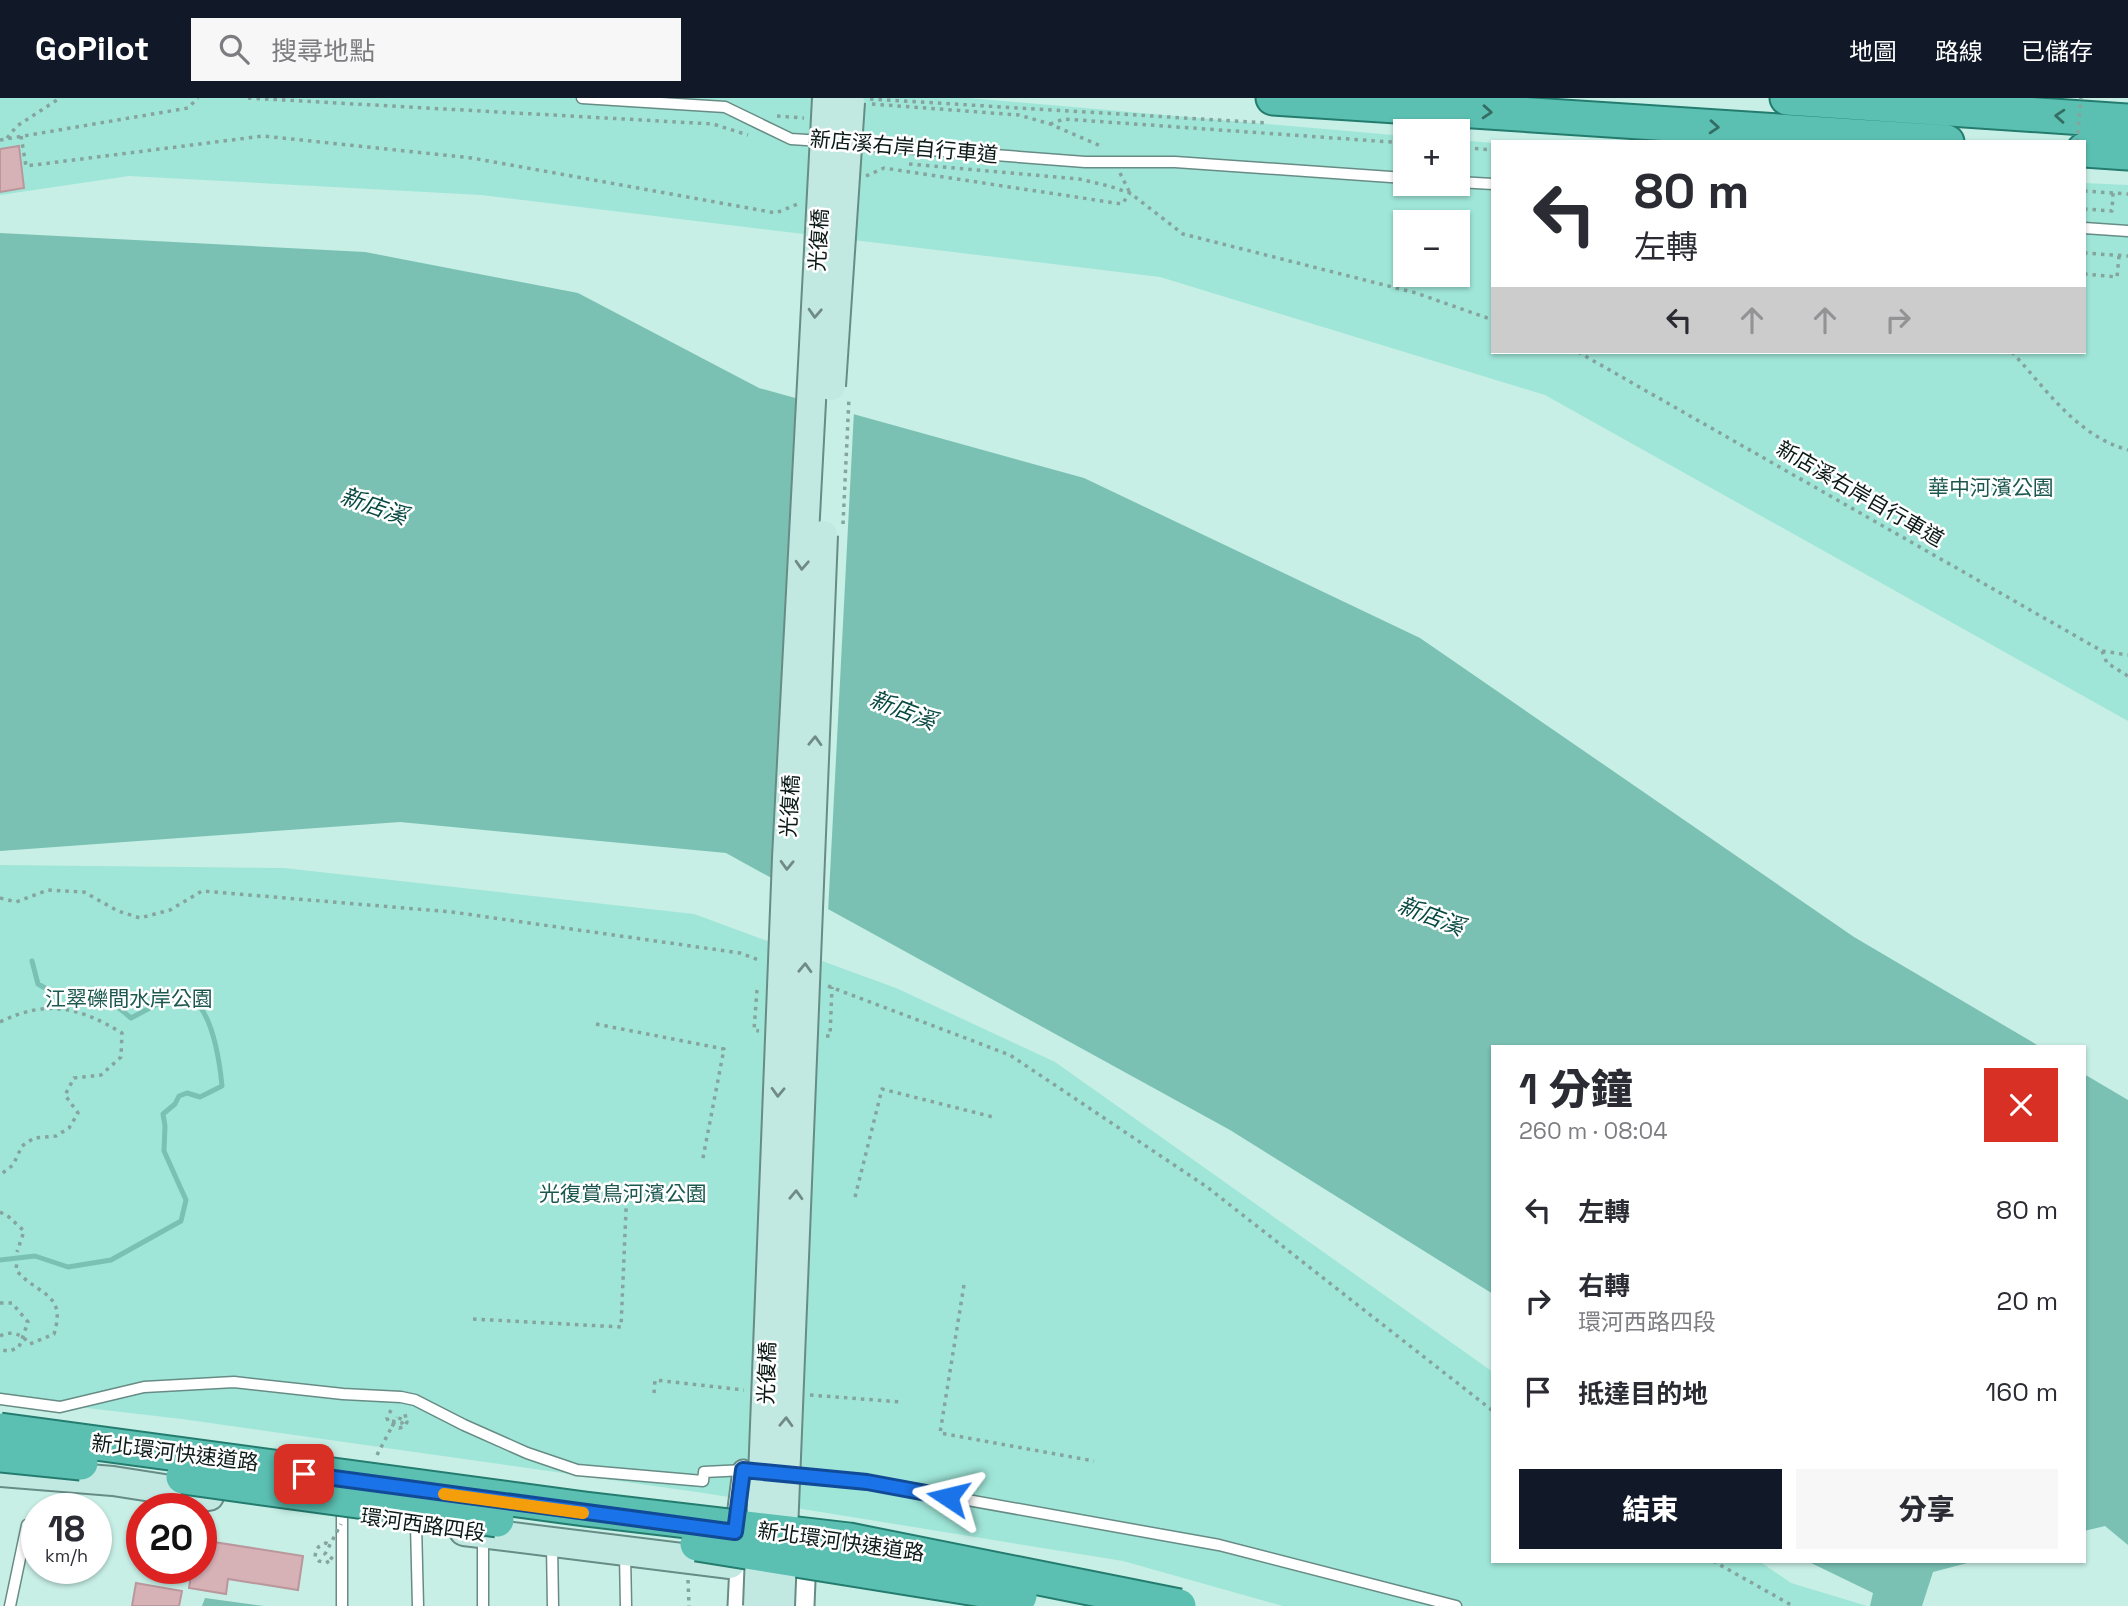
<!DOCTYPE html>
<html lang="zh-TW">
<meta charset="utf-8">
<style>
body{margin:0;font-family:"Space Grotesk","Noto Sans TC",sans-serif;background:#f7f7f7;color:#2b2b33;height:100vh;display:flex;flex-direction:column;font-size:26px;white-space:nowrap}
*{box-sizing:border-box;margin:0}
p{font-size:23px;color:#7c7c81}
.icon{flex:none;width:38px;height:38px;fill:none;stroke:currentColor;stroke-width:2;stroke-linecap:round;stroke-linejoin:round}
.map{position:relative;flex:1;overflow:hidden}
.side{position:absolute;left:1491px;top:947px;width:595px;height:518px;display:flex;flex-direction:column;background:#fff;border-radius:0px;box-shadow:0 2px 5px #0004}
.side>*{flex:none}
.top-card{position:absolute;left:1491px;top:42px;width:595px;height:214px;border-radius:0px;box-shadow:0 2px 5px #0004;background:#fff;color:#2b2b33;overflow:hidden}
.buttons{position:absolute;left:1393px;top:21px;display:grid;gap:14px}
.buttons a{display:grid;place-items:center;width:77px;height:77px;border-radius:0px;background:#fff;box-shadow:0 2px 5px #0004;font-size:35px}
.speed{position:absolute;left:21px;top:1395px;display:flex;gap:14px;font-size:35px;font-weight:700;text-align:center}
.speed>*{display:grid;place-content:center;width:91px;height:91px;border-radius:50%;background:#fff;box-shadow:0 2px 5px #0004;line-height:1}
.speed small{font-size:18px;font-weight:400}
.speed .limit{border:10px solid #d22;background:#fff;color:#111}
.pin{position:absolute;display:grid;place-items:center;width:60px;height:60px;color:#fff;margin:-30px;border-radius:14px;box-shadow:0 4px 10px #0006}
.me{position:absolute;width:77px;margin:-38px;rotate:280deg;stroke-linejoin:round;filter:drop-shadow(0 0 5px #0008)}
.turn{display:flex;align-items:center;gap:24px;height:147px;padding:0 28px;font-size:32px}
.turn .icon{width:91px;height:91px;stroke-width:2.5}
.turn b{display:block;font-size:49px;line-height:60px}
.lanes{display:flex;align-items:center;height:66px;padding:0 28px;background:#0003;justify-content:center;gap:35px;direction:ltr}
.lanes .off{opacity:.35}
.round{display:grid;place-items:center;flex:none;width:74px;height:74px;border-radius:0px;background:#f7f7f7}
.summary{display:flex;align-items:center;justify-content:space-between;height:119px;padding:0 28px}
h1{font-size:42px;font-weight:800;line-height:52px}
.primary-button{display:flex;gap:14px;margin-top:auto;padding:14px 28px}
.primary-button a{flex:1;height:80px;border-radius:0px;background:#111827;color:#fff;font-size:28px;font-weight:800;line-height:80px;text-align:center}
.primary-button a+a{background:#f7f7f7;color:#2b2b33}
ul{padding:0;list-style:none}
li{display:flex;align-items:center;gap:21px;height:91px;padding:0 28px}
li div{flex:1}
li b{display:block;font-size:26px}
li em{font-style:normal}
header{display:flex;align-items:center;gap:42px;box-sizing:border-box;height:98px;padding:0 35px;background:#111827;color:#fff}
header strong{font-size:33px}
nav{display:flex;gap:38px;margin-inline-start:auto;font-size:24px}
.search{width:490px;height:63px;background:#f7f7f7;display:flex;align-items:center;gap:18px;box-sizing:border-box;padding:0 24px;border-radius:0px;color:#7c7c81;font-size:26px}
.map>svg:first-child{display:block}
</style>
<header>
<strong>GoPilot</strong>
<div class="search"><svg class="icon" aria-label="search" viewBox="0 0 24 24"><circle cx="10" cy="10" r="6"/><path d="M15 15l6 6"/></svg>搜尋地點</div>
<nav><a>地圖</a><a>路線</a><a>已儲存</a></nav>
</header>
<div class="map">
<svg width="2128" height="1508" viewBox="0 0 2128 1508">
<rect width="100%" height="100%" fill="#c7efe6"/>
<path fill="#9fe6d8" fill-rule="evenodd" d="M0 0H969L1405 38V86H1458V42L1493 45V254H2084V85L2128 87V623L1545 297 1160 179 481 97 129 78 0 97ZM1405 124H1458V177H1405Z
M0 767 284 770 694 816 896 890 1055 964 1493 1274V1463H1759L1791 1485 1867 1508H1283L1123 1463 704 1395 182 1321 0 1300Z"/>
<path fill="#7ac1b4" d="M0 135 365 154 578 195 759 290 1084 380 1420 540 1854 839 2039 948H1493V1196L1230 1032 726 755 400 724 0 753Z
M2084 976 2128 1002V1447L2105 1428 2084 1433Z
M1807 1463H1975L1933 1474 1922 1508H1870L1873 1495Z
M205 1500 264 1508H202Z"/>
<path fill="#c7efe6" d="M800 298 854 313 828 815 780 788Z"/>
<g fill="none" stroke-linecap="round" stroke-linejoin="round">
<path stroke="#7ac1b4" stroke-width="5" d="M0 1162 35 1158 68 1169 111 1162 181 1123 186 1102 164 1053 165 1028 163 1016 175 1006 179 998 187 995 200 999 222 988C220 966 214 927 200 909 197 905 190 902 186 899L163 903 131 920C104 897 88 887 52 894L38 886 32 863"/>
</g>
<path fill="#d6b1b6" stroke="#ba979c" stroke-width="2" d="M19 48 24 90 0 94V51Z
M201 1442 303 1458 298 1492 228 1481 226 1496 189 1490 192 1470H201Z
M136 1485 182 1493 179 1508H132Z"/>
<g fill="none" stroke-linecap="round" stroke-linejoin="round">
<defs>
<path id="service" d="M582 0 725 9 791 41 822 43
M851 46 1085 64H1175L1405 80
M1458 84 1493 86
M2084 130 2128 133
M0 1301 60 1309 144 1289 234 1284 343 1296 401 1299 415 1302 464 1327 527 1355 577 1372 703 1383 704 1374 745 1372
M788 1376 867 1384 1219 1447 1456 1508
M416 1426 418 1508
M483 1439V1508
M552 1446 553 1508
M625 1456 626 1508
M10 1508 27 1427
M342 1508V1417"/>
<path id="minor" d="M738 1508 740 1467 735 1434 743 1372
M804 1508 806 1457"/>
<path id="secondary" d="M0 1374 113 1383 209 1398
M464 1433 730 1466"/>
<path id="trunk" d="M1273 0 1947 44
M1787 0 2128 23
M2084 52 2128 55"/>
</defs>
<use href="#service" stroke="#678c85" stroke-width="13"/>
<use href="#minor" stroke="#678c85" stroke-width="23"/>
<use href="#secondary" stroke="#678c85" stroke-width="32"/>
<use href="#trunk" stroke="#247c6f" stroke-width="37"/>
<path stroke="#85a49e" stroke-width="3.5" stroke-dasharray="3.5 5" stroke-linecap="butt" d="M248 0 713 26 748 37
M870 1 1268 25
M872 6 1019 17 1050 26 1103 49
M777 18 804 20
M1050 26 1064 21 1405 45
M21 38 26 68 263 38 472 60 776 115 800 105
M7 40 17 28 60 0
M0 42 188 10 198 0
M1458 49 1493 52
M909 66 1079 81 1109 88 1130 95 1183 136 1416 195 1493 222
M1120 75 1129 93
M866 78 884 70 1122 106 1130 95
M2084 93 2128 96
M2084 111 2112 113 2113 95
M2084 155 2128 158
M2084 176 2117 179 2119 158
M1578 254 2102 553 2128 557
M2012 254C2046 291 2077 338 2128 352
M2102 553 2107 565 2128 578
M0 800 16 804 48 792 84 794 118 813 140 820 170 812 202 793 452 814 740 855 761 863
M828 888 1010 957 1207 1089 1493 1313
M757 892 754 932 759 933
M0 924C47 901 79 909 122 935L121 959 101 977 74 980 65 997 78 1015 69 1030 56 1038 34 1040 22 1048 13 1067 0 1077
M596 926 724 951 702 1065
M826 938H830L832 889
M855 1099 882 991 993 1019
M0 1114 9 1119 24 1133 17 1154
M964 1187 940 1335 1094 1363
M0 1205H12L28 1224 19 1249 10 1253 1 1252 0 1250
M473 1221 621 1229 627 1089
M0 1238C12 1232 21 1236 30 1246L54 1236C67 1194 38 1198 16 1172L17 1163
M654 1295 655 1282 744 1292
M810 1297 901 1304
M391 1312 387 1320 389 1325 399 1330 404 1329 407 1324 397 1319
M392 1323 402 1325 406 1320 404 1313
M329 1463 326 1465 319 1463 315 1459C316 1450 318 1448 326 1445L330 1447
M1713 1463 1793 1508
M688 1482 689 1508"/>
<use href="#service" stroke="#fff" stroke-width="10"/>
<use href="#minor" stroke="#fff" stroke-width="19"/>
<use href="#secondary" stroke="#c2e8e2" stroke-width="28"/>
<use href="#trunk" stroke="#5bc0b2" stroke-width="33"/>
<defs>
<path id="secondary-bridge" d="M831 288 850 4
M758 1508 787 760 827 0
M780 1508 823 437"/>
<path id="trunk-bridge" d="M0 1332 585 1411 849 1442 1179 1508
M0 1357 81 1365
M183 1379 497 1422
M697 1446 1020 1498"/>
</defs>
<use href="#secondary-bridge" stroke="#678c85" stroke-width="32" stroke-linecap="butt"/>
<use href="#trunk-bridge" stroke="#247c6f" stroke-width="37" stroke-linecap="butt"/>
<path stroke="#85a49e" stroke-width="3.5" stroke-dasharray="3.5 5" stroke-linecap="butt" d="M2077 44 2081 0
M843 426 849 300
M377 1357 397 1319
M333 1461 325 1456 341 1426"/>
<use href="#secondary-bridge" stroke="#c2e8e2" stroke-width="28"/>
<use href="#trunk-bridge" stroke="#5bc0b2" stroke-width="33"/>
</g>
<defs><path id="oneway-chevron" d="M-2-3.5L2.5 0L-2 3.5" fill="none" stroke-width="1.6" stroke-linecap="round" stroke-linejoin="round" transform="scale(1.75)"/></defs>
<g stroke="#336d64">
<use href="#oneway-chevron" transform="translate(1487 14) rotate(4)"/>
<use href="#oneway-chevron" transform="translate(2060 18) rotate(-176)"/>
<use href="#oneway-chevron" transform="translate(1714 29) rotate(4)"/>
</g>
<g stroke="#708b87">
<use href="#oneway-chevron" transform="translate(815 215) rotate(93)"/>
<use href="#oneway-chevron" transform="translate(802 467) rotate(93)"/>
<use href="#oneway-chevron" transform="translate(815 643) rotate(-88)"/>
<use href="#oneway-chevron" transform="translate(787 767) rotate(92)"/>
<use href="#oneway-chevron" transform="translate(805 870) rotate(-88)"/>
<use href="#oneway-chevron" transform="translate(778 994) rotate(92)"/>
<use href="#oneway-chevron" transform="translate(796 1097) rotate(-88)"/>
<use href="#oneway-chevron" transform="translate(786 1324) rotate(-88)"/>
</g>
<g fill="none" stroke-linecap="round" stroke-linejoin="round">
<defs>
<path id="route" d="M304 1376 735 1434 743 1372 867 1384 948 1399"/>
</defs>
<use href="#route" stroke="#114b97" stroke-width="18"/>
<use href="#route" stroke="#1a73e8" stroke-width="12"/>
<path stroke="#f59e0b" stroke-width="12" d="M444 1396 583 1415"/>
</g>
<g text-anchor="middle" stroke-width="5" stroke-linejoin="round" paint-order="stroke">
<g font-size="21" fill="#0b1a17" stroke="#fff">
<text transform="translate(904 49) rotate(5)" y="7">新店溪右岸自行車道</text>
<text transform="translate(819 142) rotate(-87)" y="7">光復橋</text>
<text transform="translate(1860 396) rotate(30)" y="7">新店溪右岸自行車道</text>
<text transform="translate(790 708) rotate(-87)" y="7">光復橋</text>
<text transform="translate(767 1275) rotate(-88)" y="7">光復橋</text>
<text transform="translate(175 1355) rotate(7)" y="7">新北環河快速道路</text>
<text transform="translate(423 1427) rotate(8)" y="7">環河西路四段</text>
<text transform="translate(841 1444) rotate(8)" y="7">新北環河快速道路</text>
</g>
<g font-size="21" fill="#1c584f" stroke="#fff">
<text x="1991" y="397">華中河濱公園</text>
<text x="129" y="908">江翠礫間水岸公園</text>
<text x="623" y="1103">光復賞鳥河濱公園</text>
</g>
<g font-size="23" font-style="italic" fill="#074941" stroke="#fff">
<text transform="translate(374 408) rotate(19)" y="8">新店溪</text>
<text transform="translate(903 612) rotate(21)" y="8">新店溪</text>
<text transform="translate(1431 818) rotate(21)" y="8">新店溪</text>
</g>
</g>
</svg>
<div class="buttons">
<a>+</a>
<a>−</a>
</div>
<div class="speed"><div>18<small>km/h</small></div><div class="limit">20</div></div>
<div class="pin" style="left:304px;top:1376px;background:#d93025"><svg class="icon" aria-label="arrive" viewBox="0 0 24 24"><path d="M6 21V4h12l-3 4 3 4H6"/></svg></div>
<svg class="me" style="left:948px;top:1399px" viewBox="-20 -20 40 40"><path d="M0-17L14 15 0 8-14 15z" fill="#1a73e8" stroke="#fff" stroke-width="4"/></svg>
<div class="top-card">
<div class="turn"><svg class="icon" aria-label="left" viewBox="0 0 24 24"><path d="M17 20v-9H6M10 6l-5 5 5 5"/></svg><div><b>80 m</b>左轉</div></div>
<div class="lanes"><svg class="icon" aria-label="left" viewBox="0 0 24 24"><path d="M17 20v-9H6M10 6l-5 5 5 5"/></svg><svg class="icon off" aria-label="ahead" viewBox="0 0 24 24"><path d="M12 20V5M6 11l6-6 6 6"/></svg><svg class="icon off" aria-label="ahead" viewBox="0 0 24 24"><path d="M12 20V5M6 11l6-6 6 6"/></svg><svg class="icon off" aria-label="right" viewBox="0 0 24 24"><path d="M7 20v-9h11M14 6l5 5-5 5"/></svg></div>
</div>
<section class="side">
<div class="summary"><div><h1>1 分鐘</h1><p>260 m · 08:04</p></div><a class="round" style="background:#d93025;color:#fff"><svg class="icon" aria-label="close" viewBox="0 0 24 24"><path d="M6 6l12 12M18 6L6 18"/></svg></a></div>
<ul>
<li><svg class="icon" aria-label="left" viewBox="0 0 24 24"><path d="M17 20v-9H6M10 6l-5 5 5 5"/></svg><div><b>左轉</b></div><em>80 m</em></li>
<li><svg class="icon" aria-label="right" viewBox="0 0 24 24"><path d="M7 20v-9h11M14 6l5 5-5 5"/></svg><div><b>右轉</b><p>環河西路四段</p></div><em>20 m</em></li>
<li><svg class="icon" aria-label="arrive" viewBox="0 0 24 24"><path d="M6 21V4h12l-3 4 3 4H6"/></svg><div><b>抵達目的地</b></div><em>160 m</em></li>
</ul>
<div class="primary-button"><a>結束</a><a>分享</a></div>
</section>
</div>
